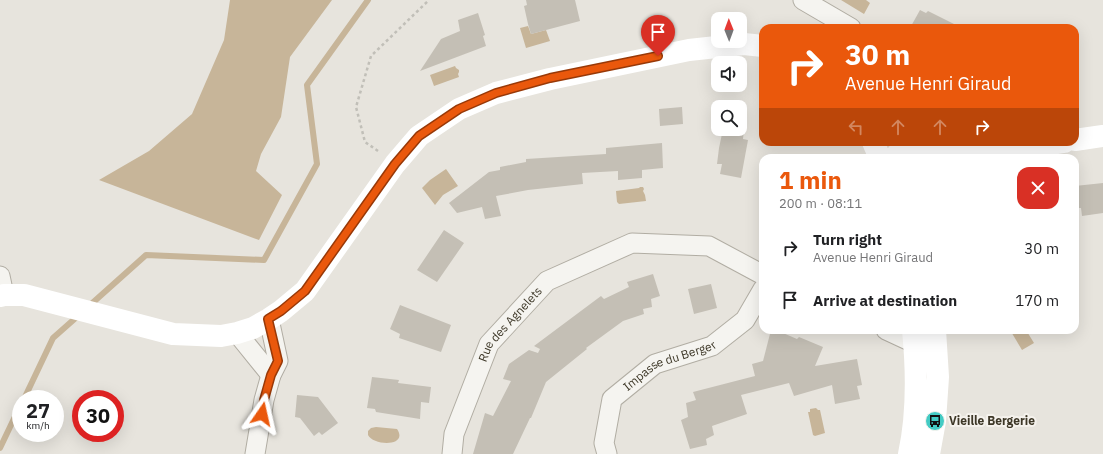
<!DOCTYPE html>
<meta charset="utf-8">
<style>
body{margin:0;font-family:"IBM Plex Sans",sans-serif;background:#f6f6f6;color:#202124;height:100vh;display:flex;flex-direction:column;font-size:15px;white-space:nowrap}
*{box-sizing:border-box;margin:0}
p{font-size:13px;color:#757577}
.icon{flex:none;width:22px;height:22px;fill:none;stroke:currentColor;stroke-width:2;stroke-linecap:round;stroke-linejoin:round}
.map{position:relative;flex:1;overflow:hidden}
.details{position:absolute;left:759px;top:154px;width:320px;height:180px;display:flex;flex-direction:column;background:#fff;border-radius:12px;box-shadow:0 4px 16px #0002}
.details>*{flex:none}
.banner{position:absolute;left:759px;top:24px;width:320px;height:122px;border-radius:12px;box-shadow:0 4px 16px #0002;background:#ea580c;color:#fff;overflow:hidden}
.needle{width:26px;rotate:359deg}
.controls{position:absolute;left:711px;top:12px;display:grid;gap:8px}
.controls a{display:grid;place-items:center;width:36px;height:36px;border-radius:8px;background:#fff;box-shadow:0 4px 16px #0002;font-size:20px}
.speed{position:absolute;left:12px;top:390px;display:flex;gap:8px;font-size:20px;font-weight:700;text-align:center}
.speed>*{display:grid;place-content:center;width:52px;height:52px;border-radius:50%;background:#fff;box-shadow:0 4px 16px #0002;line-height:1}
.speed small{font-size:10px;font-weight:400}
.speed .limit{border:6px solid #d22;background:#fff;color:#111}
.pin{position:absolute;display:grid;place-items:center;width:34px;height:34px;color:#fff;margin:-41px -17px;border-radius:50% 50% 50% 0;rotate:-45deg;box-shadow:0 0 4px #0007}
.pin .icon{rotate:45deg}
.me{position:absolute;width:44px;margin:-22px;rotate:11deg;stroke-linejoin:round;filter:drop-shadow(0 0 3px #0008)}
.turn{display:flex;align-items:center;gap:14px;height:84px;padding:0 20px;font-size:18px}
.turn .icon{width:52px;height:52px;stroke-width:2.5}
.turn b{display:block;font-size:28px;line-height:34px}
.lanes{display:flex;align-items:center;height:38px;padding:0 20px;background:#0003;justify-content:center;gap:20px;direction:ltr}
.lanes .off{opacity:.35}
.round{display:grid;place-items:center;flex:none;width:42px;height:42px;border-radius:12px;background:#f6f6f6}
.summary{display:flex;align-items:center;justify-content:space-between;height:68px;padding:0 20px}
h1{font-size:24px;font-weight:700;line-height:30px;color:#ea580c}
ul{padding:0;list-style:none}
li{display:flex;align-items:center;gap:12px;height:52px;padding:0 20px}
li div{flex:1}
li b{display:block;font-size:15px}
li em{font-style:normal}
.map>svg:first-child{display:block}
</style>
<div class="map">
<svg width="1103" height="454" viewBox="0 0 1103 454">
<rect width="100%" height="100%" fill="#e7e4dd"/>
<path fill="#c7b599" d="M230 0H332L290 57 281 117 261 154 256 171 282 195 259 240 99 180 149 151 192 114 224 40Z
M841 0H866L870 3 864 14Z
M528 26 531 34 546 30 550 41 526 48 520 28Z
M455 66 456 68 459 70V72L458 74 459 77 434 86 430 75Z
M446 169 458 186 443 195 435 205 422 188 430 180Z
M640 187H643L644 189 643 191 645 195 646 201 619 204 617 202 616 191 639 188Z
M1010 330H1026L1034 343 1022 350Z
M816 408 818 410H820L825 433 815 436 813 435 808 412H810V409Z
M376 427 397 429C409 447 373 446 368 435V431L371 428Z"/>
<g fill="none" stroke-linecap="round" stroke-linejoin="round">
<path stroke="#c7b599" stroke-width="6" d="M89 306 146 255 264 260 317 164 307 85 368 0
M24 399 53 338 79 315
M0 448 21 404"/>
</g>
<path fill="#c4bfb5" d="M526 0H575L580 21 531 34 528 24 524 6 527 5Z
M920 10 926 13 928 11 962 28H910Z
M478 13 485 35 483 36 486 46 420 71 441 39 460 31 458 20Z
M682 107 683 124 660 126 659 109Z
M723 129H744L743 139 748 140 741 178 720 174 722 164H717L719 148Z
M662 143 663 168 642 170V178L618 180V171L582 173 583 184 528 190 496 196 501 216 485 219 482 207 457 213 449 203 489 172 500 170V167L526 162V159L606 154V148Z
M1103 183V213L1082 216 1081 208H1075V186Z
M444 230 464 243 437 282 417 270Z
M653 274 660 296 651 299 652 307 643 309 644 314 623 321 586 348 587 349 546 382 531 418H530L513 454H473L485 413 493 416 511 381 503 379 509 364 529 350 538 353 540 349 534 346 601 296 604 299 629 287 627 282Z
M711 284 717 308 694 314 688 289Z
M400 305 451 325 441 352 399 338 400 334 390 329Z
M771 330H776L797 339 799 337 823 347 815 366 857 359 862 385 857 386 860 399 835 404 832 385 794 396 789 383 741 395 747 414 712 426 714 435 706 439 707 445 690 449 681 420 688 417 686 403 696 400 693 392 755 376 752 364 763 361Z
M372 377 399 380 398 383 431 387 429 403 421 402 420 419 376 412 375 409 367 408Z
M297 395 318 397 338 423 322 435 319 432 314 436 300 418 295 417Z"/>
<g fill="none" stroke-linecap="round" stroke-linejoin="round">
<defs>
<g id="street">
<path d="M803 0 851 28"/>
<path d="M0 276 4 295"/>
<path d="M886 330 914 343"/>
<path d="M237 333 271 375"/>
<path d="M255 454 264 400 271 375 278 361 269 319"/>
<path id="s1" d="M452 454 454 434 489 344 547 281 632 243 709 246 763 275"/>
<path id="s2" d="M607 454 604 443 612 399 655 364 712 346 745 320 763 289"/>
</g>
</defs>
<use href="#street" stroke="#b1ada3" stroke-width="21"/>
<path stroke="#c1bfb8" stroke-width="2.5" stroke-dasharray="3 3" stroke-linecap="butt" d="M378 151 365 142 356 107 371 56 429 0"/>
<use href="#street" stroke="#f5f4f0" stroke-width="19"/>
<path stroke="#fff" stroke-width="22" d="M1075 140 1103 136
M873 142 880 158
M894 158 899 152 909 150 984 155
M976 158 984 155 1064 142
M0 296 4 295H24L173 334 221 336 237 333 253 328 269 319 281 311 305 291 395 164 419 136 459 109 496 93 550 79 689 50 744 44 763 46
M909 454C918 413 917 371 913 330
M929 454 935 421 938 377 935 330"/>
</g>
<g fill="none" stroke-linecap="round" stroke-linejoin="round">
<defs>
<path id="route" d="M262 414 264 400 271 375 278 361 268 319 281 311 305 291 395 164 419 136 459 109 496 93 550 78 658 56"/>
</defs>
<use href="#route" stroke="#983908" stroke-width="10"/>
<use href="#route" stroke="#ea580c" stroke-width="7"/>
</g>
<defs>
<symbol id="bus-disc" viewBox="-11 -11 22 22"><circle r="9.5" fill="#43cbc4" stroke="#f5f2ed"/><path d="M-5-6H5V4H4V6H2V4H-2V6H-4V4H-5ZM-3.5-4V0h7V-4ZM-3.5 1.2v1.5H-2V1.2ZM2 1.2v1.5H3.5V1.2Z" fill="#111"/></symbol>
</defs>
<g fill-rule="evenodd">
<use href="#bus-disc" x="924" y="410" width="22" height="22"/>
</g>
<g text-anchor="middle" stroke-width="4" stroke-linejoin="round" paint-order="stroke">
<g font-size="12" fill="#3d3727" stroke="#f5f2ed">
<text dy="4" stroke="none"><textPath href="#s1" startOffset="145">Rue des Agnelets</textPath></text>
<text dy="4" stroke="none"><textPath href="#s2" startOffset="124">Impasse du Berger</textPath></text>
</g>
<g font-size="12" font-weight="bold" fill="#3d3727" stroke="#f5f2ed" text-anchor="start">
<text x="949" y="425">Vieille Bergerie</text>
</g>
</g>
</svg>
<div class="controls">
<a><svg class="needle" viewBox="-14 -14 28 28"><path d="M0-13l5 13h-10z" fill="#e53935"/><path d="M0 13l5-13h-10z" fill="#757577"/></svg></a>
<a><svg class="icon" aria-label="sound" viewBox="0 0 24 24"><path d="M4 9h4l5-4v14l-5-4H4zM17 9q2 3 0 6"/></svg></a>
<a><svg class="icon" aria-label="search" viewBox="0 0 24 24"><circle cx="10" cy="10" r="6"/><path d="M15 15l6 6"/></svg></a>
</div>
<div class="speed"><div>27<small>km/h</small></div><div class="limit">30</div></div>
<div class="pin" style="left:658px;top:56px;background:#d93025"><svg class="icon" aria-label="arrive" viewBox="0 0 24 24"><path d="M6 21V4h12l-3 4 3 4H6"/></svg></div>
<svg class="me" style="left:262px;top:414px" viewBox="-20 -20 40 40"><path d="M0-17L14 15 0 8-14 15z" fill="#ea580c" stroke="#fff" stroke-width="4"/></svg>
<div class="banner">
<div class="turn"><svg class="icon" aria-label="right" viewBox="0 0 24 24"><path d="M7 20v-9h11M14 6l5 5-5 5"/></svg><div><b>30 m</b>Avenue Henri Giraud</div></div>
<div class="lanes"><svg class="icon off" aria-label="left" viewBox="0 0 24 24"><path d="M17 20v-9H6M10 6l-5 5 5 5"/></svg><svg class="icon off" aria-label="ahead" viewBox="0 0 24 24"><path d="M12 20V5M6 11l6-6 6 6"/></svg><svg class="icon off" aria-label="ahead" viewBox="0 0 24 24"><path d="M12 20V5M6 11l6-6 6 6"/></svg><svg class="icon" aria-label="right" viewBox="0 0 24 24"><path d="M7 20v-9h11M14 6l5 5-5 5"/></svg></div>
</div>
<section class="details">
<div class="summary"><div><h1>1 min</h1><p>200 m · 08:11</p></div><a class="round" style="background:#d93025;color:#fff"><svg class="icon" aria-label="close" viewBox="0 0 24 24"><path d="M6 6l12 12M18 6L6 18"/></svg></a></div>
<ul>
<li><svg class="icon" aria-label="right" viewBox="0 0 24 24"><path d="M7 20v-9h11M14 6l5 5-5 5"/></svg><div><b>Turn right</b><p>Avenue Henri Giraud</p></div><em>30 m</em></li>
<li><svg class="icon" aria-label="arrive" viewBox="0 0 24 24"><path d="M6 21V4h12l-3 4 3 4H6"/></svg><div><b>Arrive at destination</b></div><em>170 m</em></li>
</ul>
</section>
</div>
